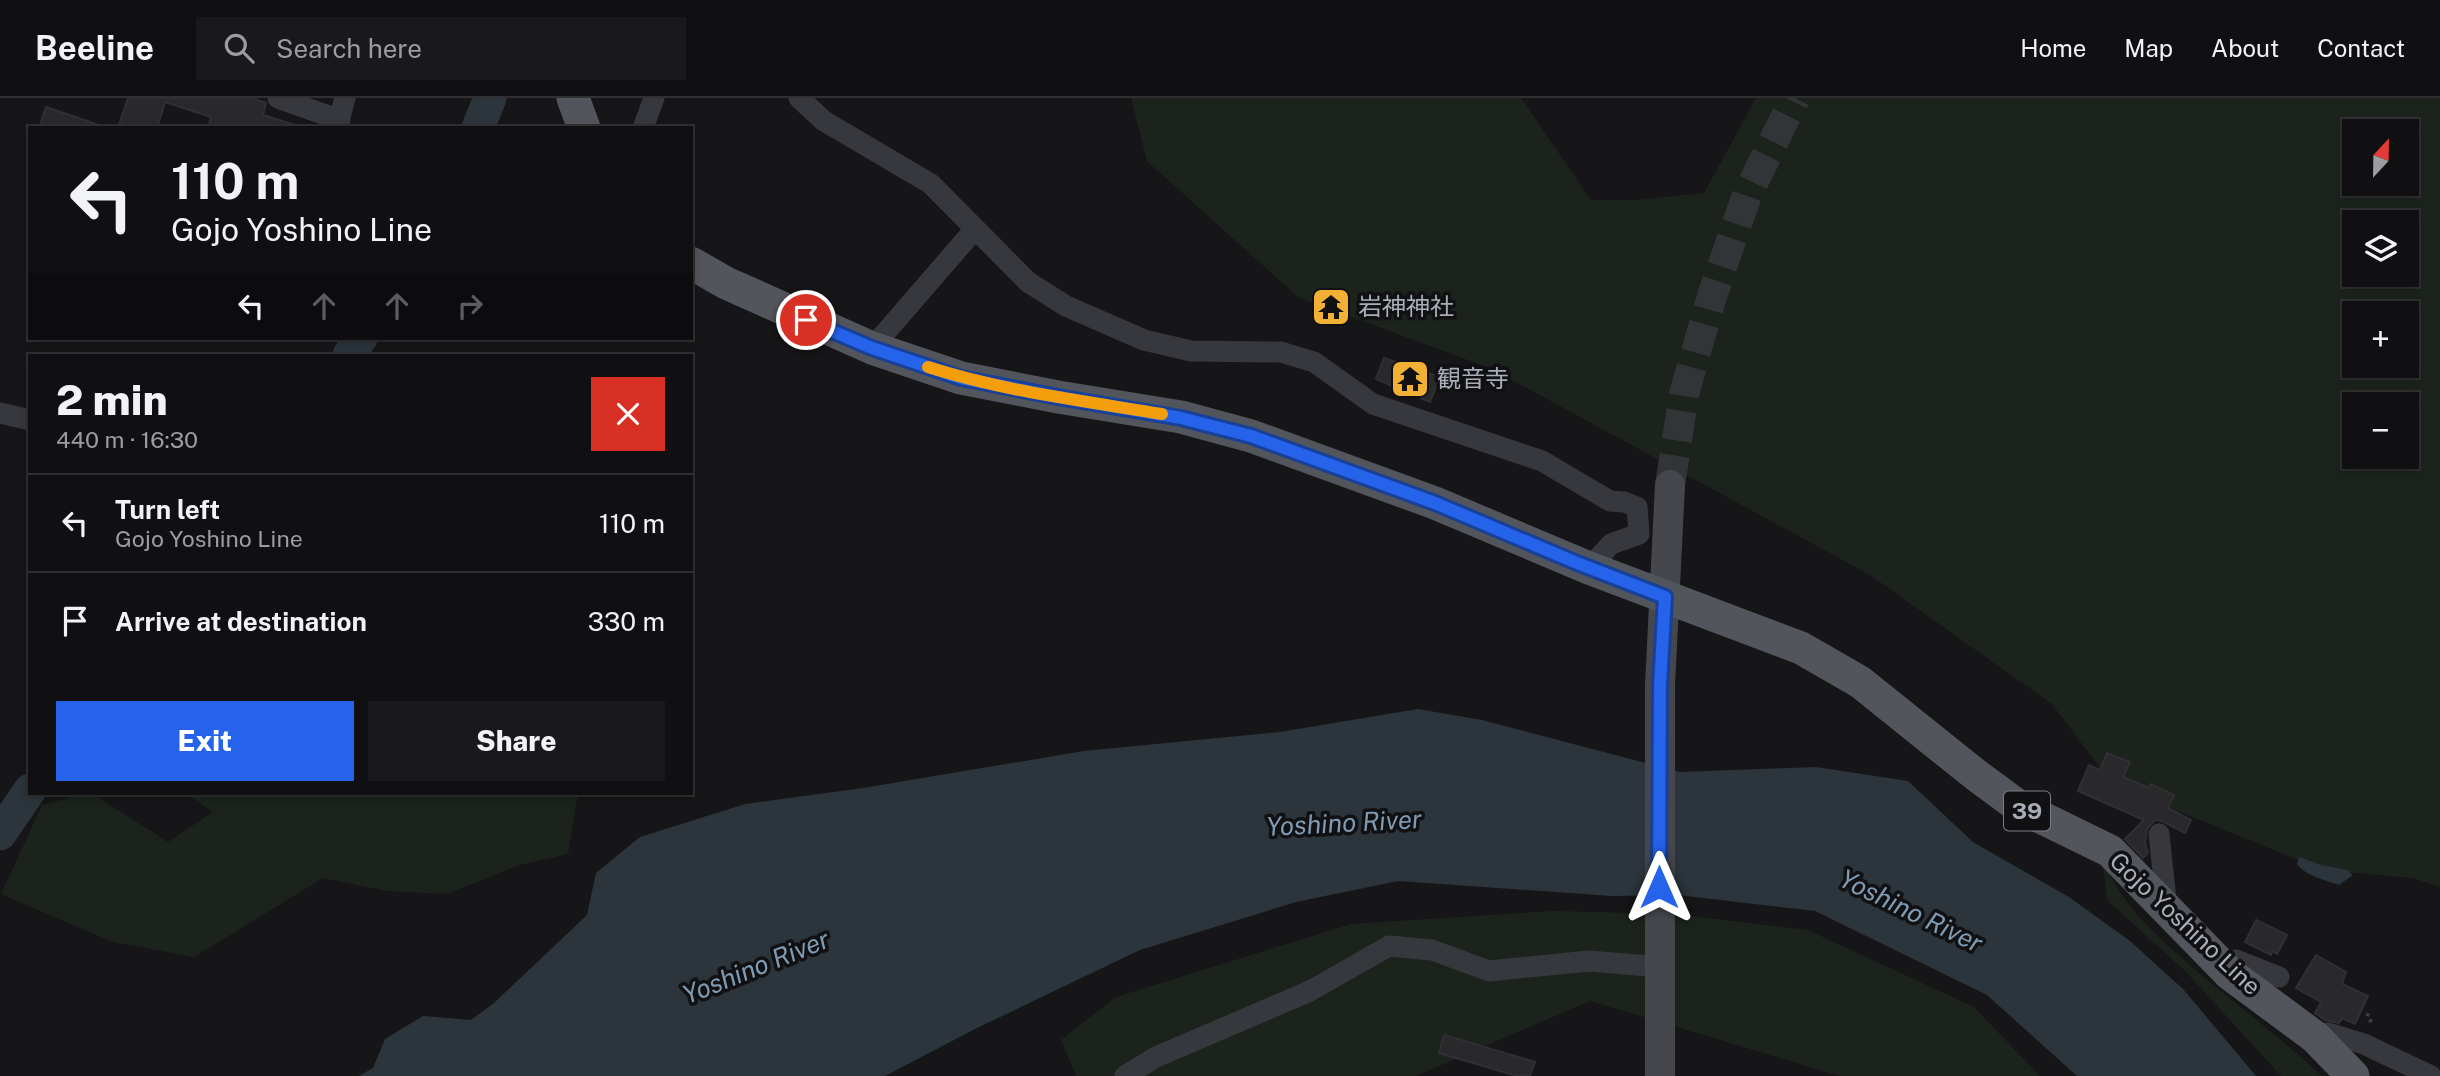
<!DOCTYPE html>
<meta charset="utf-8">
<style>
body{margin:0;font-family:"Public Sans","Noto Sans JP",sans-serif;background:#19191b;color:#f1f3f6;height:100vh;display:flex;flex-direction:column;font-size:26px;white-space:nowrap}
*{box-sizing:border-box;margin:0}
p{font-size:23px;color:#9c9d9f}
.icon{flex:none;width:38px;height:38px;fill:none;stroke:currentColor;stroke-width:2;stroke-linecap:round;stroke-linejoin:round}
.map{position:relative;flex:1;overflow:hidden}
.sheet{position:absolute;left:28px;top:256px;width:665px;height:441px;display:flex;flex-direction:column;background:#101012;border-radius:0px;box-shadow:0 4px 10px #0003,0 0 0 2px #303032}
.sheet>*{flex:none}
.banner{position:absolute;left:28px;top:28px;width:665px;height:214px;border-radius:0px;box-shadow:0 4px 10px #0003,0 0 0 2px #303032;background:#101012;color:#f1f3f6;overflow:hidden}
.needle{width:46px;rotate:22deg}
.fabs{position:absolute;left:2342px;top:21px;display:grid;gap:14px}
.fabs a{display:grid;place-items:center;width:77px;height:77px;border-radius:0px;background:#101012;box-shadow:0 4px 10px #0003,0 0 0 2px #303032;font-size:35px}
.pin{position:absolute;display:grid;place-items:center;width:60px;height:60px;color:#fff;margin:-30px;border:4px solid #fff;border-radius:50%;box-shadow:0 2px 7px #0007}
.me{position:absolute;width:77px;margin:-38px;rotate:0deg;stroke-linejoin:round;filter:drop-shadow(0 0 5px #0008)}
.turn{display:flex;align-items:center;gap:24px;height:147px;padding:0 28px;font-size:32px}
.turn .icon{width:91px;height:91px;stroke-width:2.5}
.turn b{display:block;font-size:49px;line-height:60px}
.lanes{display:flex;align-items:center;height:66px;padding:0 28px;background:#0003;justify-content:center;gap:35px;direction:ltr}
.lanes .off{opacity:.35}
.round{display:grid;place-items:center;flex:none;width:74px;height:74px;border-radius:0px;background:#19191b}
.headline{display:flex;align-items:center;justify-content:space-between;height:119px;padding:0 28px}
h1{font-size:42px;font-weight:800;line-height:52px}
.primary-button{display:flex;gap:14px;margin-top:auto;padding:14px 28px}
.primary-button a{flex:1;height:80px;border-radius:0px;background:#2563eb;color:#fff;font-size:28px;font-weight:800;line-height:80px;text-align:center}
.primary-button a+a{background:#19191b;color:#f1f3f6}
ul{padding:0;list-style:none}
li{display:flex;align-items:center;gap:21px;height:98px;padding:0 28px;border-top:2px solid #303032}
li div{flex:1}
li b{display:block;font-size:26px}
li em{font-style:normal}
header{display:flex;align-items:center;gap:42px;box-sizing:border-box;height:98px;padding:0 35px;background:#101012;border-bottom:2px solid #303032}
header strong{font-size:33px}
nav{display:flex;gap:38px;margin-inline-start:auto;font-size:24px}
.search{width:490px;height:63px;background:#19191b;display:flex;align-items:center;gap:18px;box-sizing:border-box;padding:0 24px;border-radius:0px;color:#9c9d9f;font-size:26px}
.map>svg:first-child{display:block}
</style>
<header>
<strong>Beeline</strong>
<div class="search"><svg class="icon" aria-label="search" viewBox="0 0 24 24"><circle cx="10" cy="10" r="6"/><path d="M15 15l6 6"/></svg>Search here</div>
<nav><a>Home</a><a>Map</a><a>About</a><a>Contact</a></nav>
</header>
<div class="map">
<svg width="2440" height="978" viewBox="0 0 2440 978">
<rect width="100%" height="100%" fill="#161618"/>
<path fill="#1c231d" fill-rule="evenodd" d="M1131 0H1521L1591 102H1637L1704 95 1756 0H2440V789L2413 780 2323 772 2113 687 2052 606 1870 477 1492 271 1298 199 1147 63ZM2354 33H2406V86H2354ZM2354 124H2406V177H2354ZM2354 215H2406V268H2354ZM2354 306H2406V359H2354Z
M87 695H91L168 744 213 714 185 695H299L302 699 307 695H578L568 756 519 767 448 796 388 793 323 780 194 859 113 844 1 796 42 707Z
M2103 766C2114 783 2125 804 2139 819 2195 878 2263 923 2322 978H2281L2186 874 2107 802Z
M1553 813 1674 816 1808 832 1974 909 2040 978H1840L1590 903 1416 978H1076L1061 942 1116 899 1351 826Z"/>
<path fill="#2c353c" d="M1418 611 1482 622 1680 674 1816 669 1908 683 1973 744 2069 799 2130 843 2183 891 2256 978H2077L1987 897 1815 813 1678 797 1612 798 1398 783 1296 804 1140 852 975 931 885 978H359L373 970 385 941 423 918 471 922 494 905 587 817 596 775 640 739 745 706 863 690 1084 653 1280 634Z
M2299 759 2321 767 2347 772 2353 777 2339 787C2325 782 2306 778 2297 766Z"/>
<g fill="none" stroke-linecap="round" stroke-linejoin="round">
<path stroke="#2c353c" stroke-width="33" d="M478 30 490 0
M349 257 361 240
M0 736 30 692"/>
</g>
<path fill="#29292c" stroke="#303034" stroke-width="2" d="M128 0H252L266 5 263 17 295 27 294 30H222L209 26 211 19 165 4 157 30H118Z
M46 9 99 27V30H39Z
M1384 260 1440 279 1430 304 1376 281Z
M2107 655 2130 664 2123 679 2149 690 2151 686 2174 697 2168 710 2191 722 2185 735 2162 723 2155 722 2147 731 2145 745 2148 755 2143 760 2125 741 2144 722 2078 693 2089 667 2100 672Z
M2256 822 2287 837 2277 856 2272 853 2271 857 2245 844Z
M2316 857 2346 874 2342 886 2368 898 2355 926 2342 920 2339 925 2325 922 2315 915 2321 904 2296 890Z
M1444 937 1535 964 1530 978H1517L1439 955Z"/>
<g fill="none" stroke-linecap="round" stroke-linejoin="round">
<path stroke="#333438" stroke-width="30" stroke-dasharray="30 15" stroke-linecap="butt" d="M1670 387 1684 296 1712 198 1747 97 1795 0"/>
<path stroke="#3d3f44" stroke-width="3.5" stroke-dasharray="3.5 5" stroke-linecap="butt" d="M2366 916 2371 918 2370 927"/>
<path stroke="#37383d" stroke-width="21" d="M278 0 340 22
M799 0 824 23 931 86 1028 184 1066 208 1144 242 1191 253 1281 254 1314 264 1373 306 1542 363 1610 403 1624 404 1637 409 1639 436 1611 446 1589 470
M337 30 345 0
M643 30 654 0
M872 250 975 131
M0 315 30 322
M2159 736 2167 811
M2230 876 2236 862 2279 879
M2315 939 2328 935 2364 946 2431 978
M1125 978 1156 959 1310 893 1389 848 1432 852 1489 873 1589 863 1661 869"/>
<path stroke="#45474d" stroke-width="30" d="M1660 978V587L1670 387"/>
<path stroke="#53555c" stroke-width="33" d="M573 0 584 30
M691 165 726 185 872 250 961 280 1058 299 1181 319 1251 338 1435 405 1589 470 1801 550 1860 584 1976 677 2018 708 2110 753 2230 876 2315 939 2353 978"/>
</g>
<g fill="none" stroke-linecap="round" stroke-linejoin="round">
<defs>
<path id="route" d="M806 222 872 250 961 280 1058 299 1181 320 1251 338 1435 405 1577 465 1665 499 1660 587 1659 789"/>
</defs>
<use href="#route" stroke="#184099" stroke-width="18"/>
<use href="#route" stroke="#2563eb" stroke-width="12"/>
<path stroke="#f59e0b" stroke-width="12" d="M928 269C1003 293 1083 303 1162 316"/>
</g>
<defs>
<symbol id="temple-square" viewBox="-11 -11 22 22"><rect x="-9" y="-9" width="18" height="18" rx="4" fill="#f2b134" stroke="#111113"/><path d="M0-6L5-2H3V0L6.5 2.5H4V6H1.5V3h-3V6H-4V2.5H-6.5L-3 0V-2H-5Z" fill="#111"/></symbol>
</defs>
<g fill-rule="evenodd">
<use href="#temple-square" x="1309" y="187" width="44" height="44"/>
<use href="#temple-square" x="1388" y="259" width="44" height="44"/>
</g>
<g text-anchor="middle" stroke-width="7" stroke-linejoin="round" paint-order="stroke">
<rect fill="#111113" stroke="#7b7e86" stroke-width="2" x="2004" y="693.5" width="46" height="39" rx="5"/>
<g font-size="23" font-weight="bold" fill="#a8adb8">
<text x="2027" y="721">39</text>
</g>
<g font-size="24" fill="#a8adb8" stroke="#111113" text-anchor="start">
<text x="1358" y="217">岩神神社</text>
<text x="1437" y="289">観音寺</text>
</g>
<g font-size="24" fill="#a8adb8" stroke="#111113">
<text transform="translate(2185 826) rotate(43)" y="8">Gojo Yoshino Line</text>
</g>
<g font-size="26" font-style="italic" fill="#7f9bb3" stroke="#111113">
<text transform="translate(1344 725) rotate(-3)" y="9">Yoshino River</text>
<text transform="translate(1911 813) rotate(26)" y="9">Yoshino River</text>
<text transform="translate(756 869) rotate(-22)" y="9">Yoshino River</text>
</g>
</g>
</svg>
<div class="fabs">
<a><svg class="needle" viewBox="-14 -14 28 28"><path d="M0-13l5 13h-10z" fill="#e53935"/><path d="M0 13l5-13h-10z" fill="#9c9d9f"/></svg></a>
<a><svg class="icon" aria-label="layers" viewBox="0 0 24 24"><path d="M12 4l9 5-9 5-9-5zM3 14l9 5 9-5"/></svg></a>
<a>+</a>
<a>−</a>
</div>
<div class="pin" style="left:806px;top:222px;background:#d93025"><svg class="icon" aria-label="arrive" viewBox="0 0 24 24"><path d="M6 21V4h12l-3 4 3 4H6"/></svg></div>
<svg class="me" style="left:1659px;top:789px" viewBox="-20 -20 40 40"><path d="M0-17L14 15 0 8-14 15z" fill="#2563eb" stroke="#fff" stroke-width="4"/></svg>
<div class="banner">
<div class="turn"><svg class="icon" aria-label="left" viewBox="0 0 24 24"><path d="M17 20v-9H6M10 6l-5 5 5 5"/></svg><div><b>110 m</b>Gojo Yoshino Line</div></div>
<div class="lanes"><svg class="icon" aria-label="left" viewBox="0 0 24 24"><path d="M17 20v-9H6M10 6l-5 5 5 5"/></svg><svg class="icon off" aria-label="ahead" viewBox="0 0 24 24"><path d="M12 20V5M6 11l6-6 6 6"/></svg><svg class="icon off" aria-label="ahead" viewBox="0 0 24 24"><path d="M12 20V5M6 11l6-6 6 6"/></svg><svg class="icon off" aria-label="right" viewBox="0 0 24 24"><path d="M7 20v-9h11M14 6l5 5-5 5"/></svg></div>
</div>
<section class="sheet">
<div class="headline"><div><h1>2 min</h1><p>440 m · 16:30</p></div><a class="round" style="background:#d93025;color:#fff"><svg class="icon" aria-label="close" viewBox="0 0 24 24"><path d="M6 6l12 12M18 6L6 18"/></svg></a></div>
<ul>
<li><svg class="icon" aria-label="left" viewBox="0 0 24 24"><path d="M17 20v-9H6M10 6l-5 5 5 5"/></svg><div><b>Turn left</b><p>Gojo Yoshino Line</p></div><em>110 m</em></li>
<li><svg class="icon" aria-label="arrive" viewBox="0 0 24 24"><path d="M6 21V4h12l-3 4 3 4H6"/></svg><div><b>Arrive at destination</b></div><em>330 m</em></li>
</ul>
<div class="primary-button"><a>Exit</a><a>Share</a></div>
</section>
</div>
